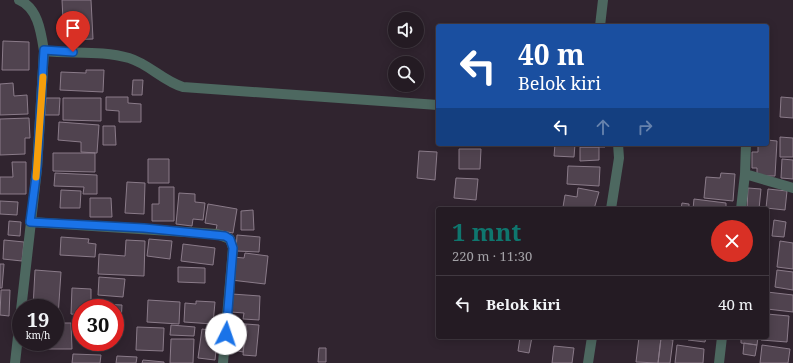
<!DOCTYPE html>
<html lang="id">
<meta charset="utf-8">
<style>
body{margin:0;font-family:"Noto Serif",serif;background:#302830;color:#f1f3f6;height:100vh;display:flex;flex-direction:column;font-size:15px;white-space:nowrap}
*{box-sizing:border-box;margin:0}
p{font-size:13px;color:#a3a1a6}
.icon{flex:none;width:22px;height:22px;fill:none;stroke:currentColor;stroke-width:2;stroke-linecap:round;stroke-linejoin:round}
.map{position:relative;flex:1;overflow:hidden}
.panel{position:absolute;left:436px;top:207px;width:333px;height:132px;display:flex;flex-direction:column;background:#241b23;border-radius:4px;box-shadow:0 2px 10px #0003,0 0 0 1px #413941}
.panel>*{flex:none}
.banner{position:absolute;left:436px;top:24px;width:333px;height:122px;border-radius:4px;box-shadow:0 2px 10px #0003,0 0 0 1px #413941;background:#1a4fa0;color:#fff;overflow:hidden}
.tools{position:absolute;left:388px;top:12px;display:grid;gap:8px}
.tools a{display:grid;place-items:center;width:36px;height:36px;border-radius:50%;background:#241b23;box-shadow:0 2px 10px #0003,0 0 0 1px #413941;font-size:20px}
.speed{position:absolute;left:12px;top:299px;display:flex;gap:8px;font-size:20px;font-weight:700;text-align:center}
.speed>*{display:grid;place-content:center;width:52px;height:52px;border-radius:50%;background:#241b23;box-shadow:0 2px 10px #0003,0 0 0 1px #413941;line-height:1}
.speed small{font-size:10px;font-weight:400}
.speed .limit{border:6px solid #d22;background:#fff;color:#111}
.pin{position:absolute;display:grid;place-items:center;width:34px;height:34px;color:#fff;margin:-41px -17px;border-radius:50% 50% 50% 0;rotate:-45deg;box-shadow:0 0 4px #0007}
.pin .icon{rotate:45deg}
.me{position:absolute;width:44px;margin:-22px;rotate:4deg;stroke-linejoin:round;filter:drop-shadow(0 0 3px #0008)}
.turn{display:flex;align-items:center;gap:14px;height:84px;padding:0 16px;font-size:18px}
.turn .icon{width:52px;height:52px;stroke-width:2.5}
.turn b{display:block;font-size:28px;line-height:34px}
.lanes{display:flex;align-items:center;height:38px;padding:0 16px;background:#0003;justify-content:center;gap:20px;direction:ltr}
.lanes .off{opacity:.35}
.round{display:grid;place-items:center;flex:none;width:42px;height:42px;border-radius:21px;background:#302830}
.headline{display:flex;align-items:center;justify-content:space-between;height:68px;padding:0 16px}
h1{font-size:24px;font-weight:700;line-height:30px;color:#0f766e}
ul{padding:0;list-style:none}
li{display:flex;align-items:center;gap:12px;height:56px;padding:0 16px;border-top:1px solid #413941}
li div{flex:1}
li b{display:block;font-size:15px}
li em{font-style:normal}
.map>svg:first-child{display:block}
</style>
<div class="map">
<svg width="793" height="363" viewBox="0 0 793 363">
<rect width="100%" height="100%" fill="#30242f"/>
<path fill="#50434f" stroke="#8a7b89" d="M62 0H91L93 39 64 40Z
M3 41 29 42V70H2Z
M86 70H104L103 92 60 90 61 72 86 73Z
M133 80H143L142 95H132Z
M13 83 14 96 27 95 28 114 0 115V84Z
M106 97H128V103L141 104V122H119V111L106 110Z
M781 97 793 98V118L780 117Z
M46 98H60L59 115H45Z
M63 98H101V121L63 120Z
M29 118 30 138H25V154L0 155V119Z
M59 122 99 125 97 153 81 152V142L58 140Z
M103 126H115L116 145H103Z
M780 137 793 138V157H780Z
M767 140 777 141 775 176H757V168H752V152H758V144H767Z
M555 144H575L574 157 554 156Z
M580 144H605V147H580Z
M580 147H599V160L580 161Z
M459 149H481L480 169H459Z
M419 151 437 152 435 180 417 178Z
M53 153H95V172L53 171Z
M148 159H169V183H148Z
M782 159 793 160V179L781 178Z
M12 162H26V194H0V177H13Z
M568 166 600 167 599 186 567 184Z
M55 173 97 175V194H83L84 187 54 186Z
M721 173 735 174 733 201 704 198 706 177 720 178Z
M456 178 478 179 476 200 454 198Z
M127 182 145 183 144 214 125 213Z
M159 187H174V221H152V204H159Z
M578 188 599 192 594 209 563 207 565 195 577 197Z
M748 188 761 189 759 209H747Z
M768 189 787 191 785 210 766 208Z
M61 190 81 191 80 208H60Z
M179 193 195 194V202L205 203 203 220 193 219 192 226 176 224Z
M90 198H111L112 217H90Z
M694 199 726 203V209H693Z
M0 201 18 202 17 215 0 214Z
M682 203 689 204V209H681Z
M208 204 237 209 233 233 216 230 217 225 205 223Z
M253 210 254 230H241V211Z
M774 220 786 222 784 237 772 236Z
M9 221 21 222 20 236 8 235Z
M237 235 260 237 259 252 236 251Z
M61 237 89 239 88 243 96 244 95 257 60 255Z
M149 239 172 241 170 259 147 256Z
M4 240 24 242 22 261 3 259Z
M126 240 145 241 144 276 98 274 99 254 125 256Z
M780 241 793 243V269L777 267Z
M183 244 215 248 213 265 181 261Z
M245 253 268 256 265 284 231 280 233 257 244 258Z
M0 264H4L2 288H0Z
M178 267 205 268V283L178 282Z
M35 270 61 272 58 317H55V308H33Z
M777 270 793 272V290L775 287Z
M99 277 125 279 123 297 98 295Z
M72 288 91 289V308H81V315L71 314Z
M1 290H10L9 316 0 315Z
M767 292 793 295V312L767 309Z
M232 294 260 296 259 320 243 319 244 313 231 312Z
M148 300 180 302 179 324 147 322Z
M196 301 215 302 213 324 184 322 185 303 196 304Z
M97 304 122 305 121 322H115V308H97Z
M767 314 789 316 787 342 761 340V337H767Z
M55 323H71L72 349H44L43 342H55Z
M236 323 246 324 243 352 233 350Z
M246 324 259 325 256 356 243 355Z
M171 325 195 327 194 336 170 335Z
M137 327 164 328 163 351 136 350Z
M202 329 218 331 215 360 198 358Z
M520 337H532L529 353 518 351Z
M639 337 661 338 658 363 636 362Z
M688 337H706L705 342 688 340Z
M741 337H758L757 345 741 343Z
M661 338 673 340 670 363H658Z
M171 339H194L193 363H170Z
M744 343 757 345 755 356 743 354Z
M677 345 704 349 703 363H675Z
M762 345 790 349 788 363H760Z
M554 346 574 348 572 363H552Z
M319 348H326V362H318Z
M73 354 101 355 100 363H72Z
M117 356 137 357 136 363H116Z
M143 360 164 362V363H142Z"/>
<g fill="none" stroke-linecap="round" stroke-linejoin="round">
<path stroke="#4d6860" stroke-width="10" d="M600 26 603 0
M44 51C72 54 102 50 129 58 149 64 163 81 183 87L438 105
M745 174 793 188
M611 209 619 158 618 144
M741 209 745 174 746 144
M30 222 217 234 230 239 233 248 223 363
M15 363 37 169 44 51C41 32 38 8 19 0
M588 363 592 337
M719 363 722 337"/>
</g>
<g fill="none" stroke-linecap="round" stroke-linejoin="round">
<defs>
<path id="route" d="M73 52 44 50 37 169 30 222 144 228 225 236 230 239 233 248 226 334"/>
</defs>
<use href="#route" stroke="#114b97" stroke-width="10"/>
<use href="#route" stroke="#1a73e8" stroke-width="7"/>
<path stroke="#f59e0b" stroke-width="7" d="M36 177 43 77"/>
</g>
</svg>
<div class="tools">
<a><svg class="icon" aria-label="sound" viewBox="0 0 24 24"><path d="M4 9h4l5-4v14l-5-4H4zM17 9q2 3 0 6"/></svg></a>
<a><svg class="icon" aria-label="search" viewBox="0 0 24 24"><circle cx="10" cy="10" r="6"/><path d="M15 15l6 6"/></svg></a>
</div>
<div class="speed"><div>19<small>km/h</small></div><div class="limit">30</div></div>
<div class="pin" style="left:73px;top:52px;background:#d93025"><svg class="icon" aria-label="arrive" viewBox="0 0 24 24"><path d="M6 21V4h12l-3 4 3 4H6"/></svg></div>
<svg class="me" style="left:226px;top:334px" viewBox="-20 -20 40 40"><circle r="19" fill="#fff"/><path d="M0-13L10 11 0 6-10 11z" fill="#1a73e8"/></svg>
<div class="banner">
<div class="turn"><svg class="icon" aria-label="left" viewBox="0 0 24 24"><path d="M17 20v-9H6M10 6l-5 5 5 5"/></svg><div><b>40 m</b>Belok kiri</div></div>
<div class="lanes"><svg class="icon" aria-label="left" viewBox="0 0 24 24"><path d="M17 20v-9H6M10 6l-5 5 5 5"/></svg><svg class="icon off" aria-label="ahead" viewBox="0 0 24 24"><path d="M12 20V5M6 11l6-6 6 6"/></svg><svg class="icon off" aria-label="right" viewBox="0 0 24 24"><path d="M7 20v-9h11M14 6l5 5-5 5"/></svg></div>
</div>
<section class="panel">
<div class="headline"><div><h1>1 mnt</h1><p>220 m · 11:30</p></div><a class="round" style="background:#d93025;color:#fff"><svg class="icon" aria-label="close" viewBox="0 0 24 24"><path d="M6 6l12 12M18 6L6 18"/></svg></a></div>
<ul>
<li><svg class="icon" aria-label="left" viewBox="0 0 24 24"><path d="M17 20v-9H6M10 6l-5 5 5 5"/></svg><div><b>Belok kiri</b></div><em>40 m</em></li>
</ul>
</section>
</div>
